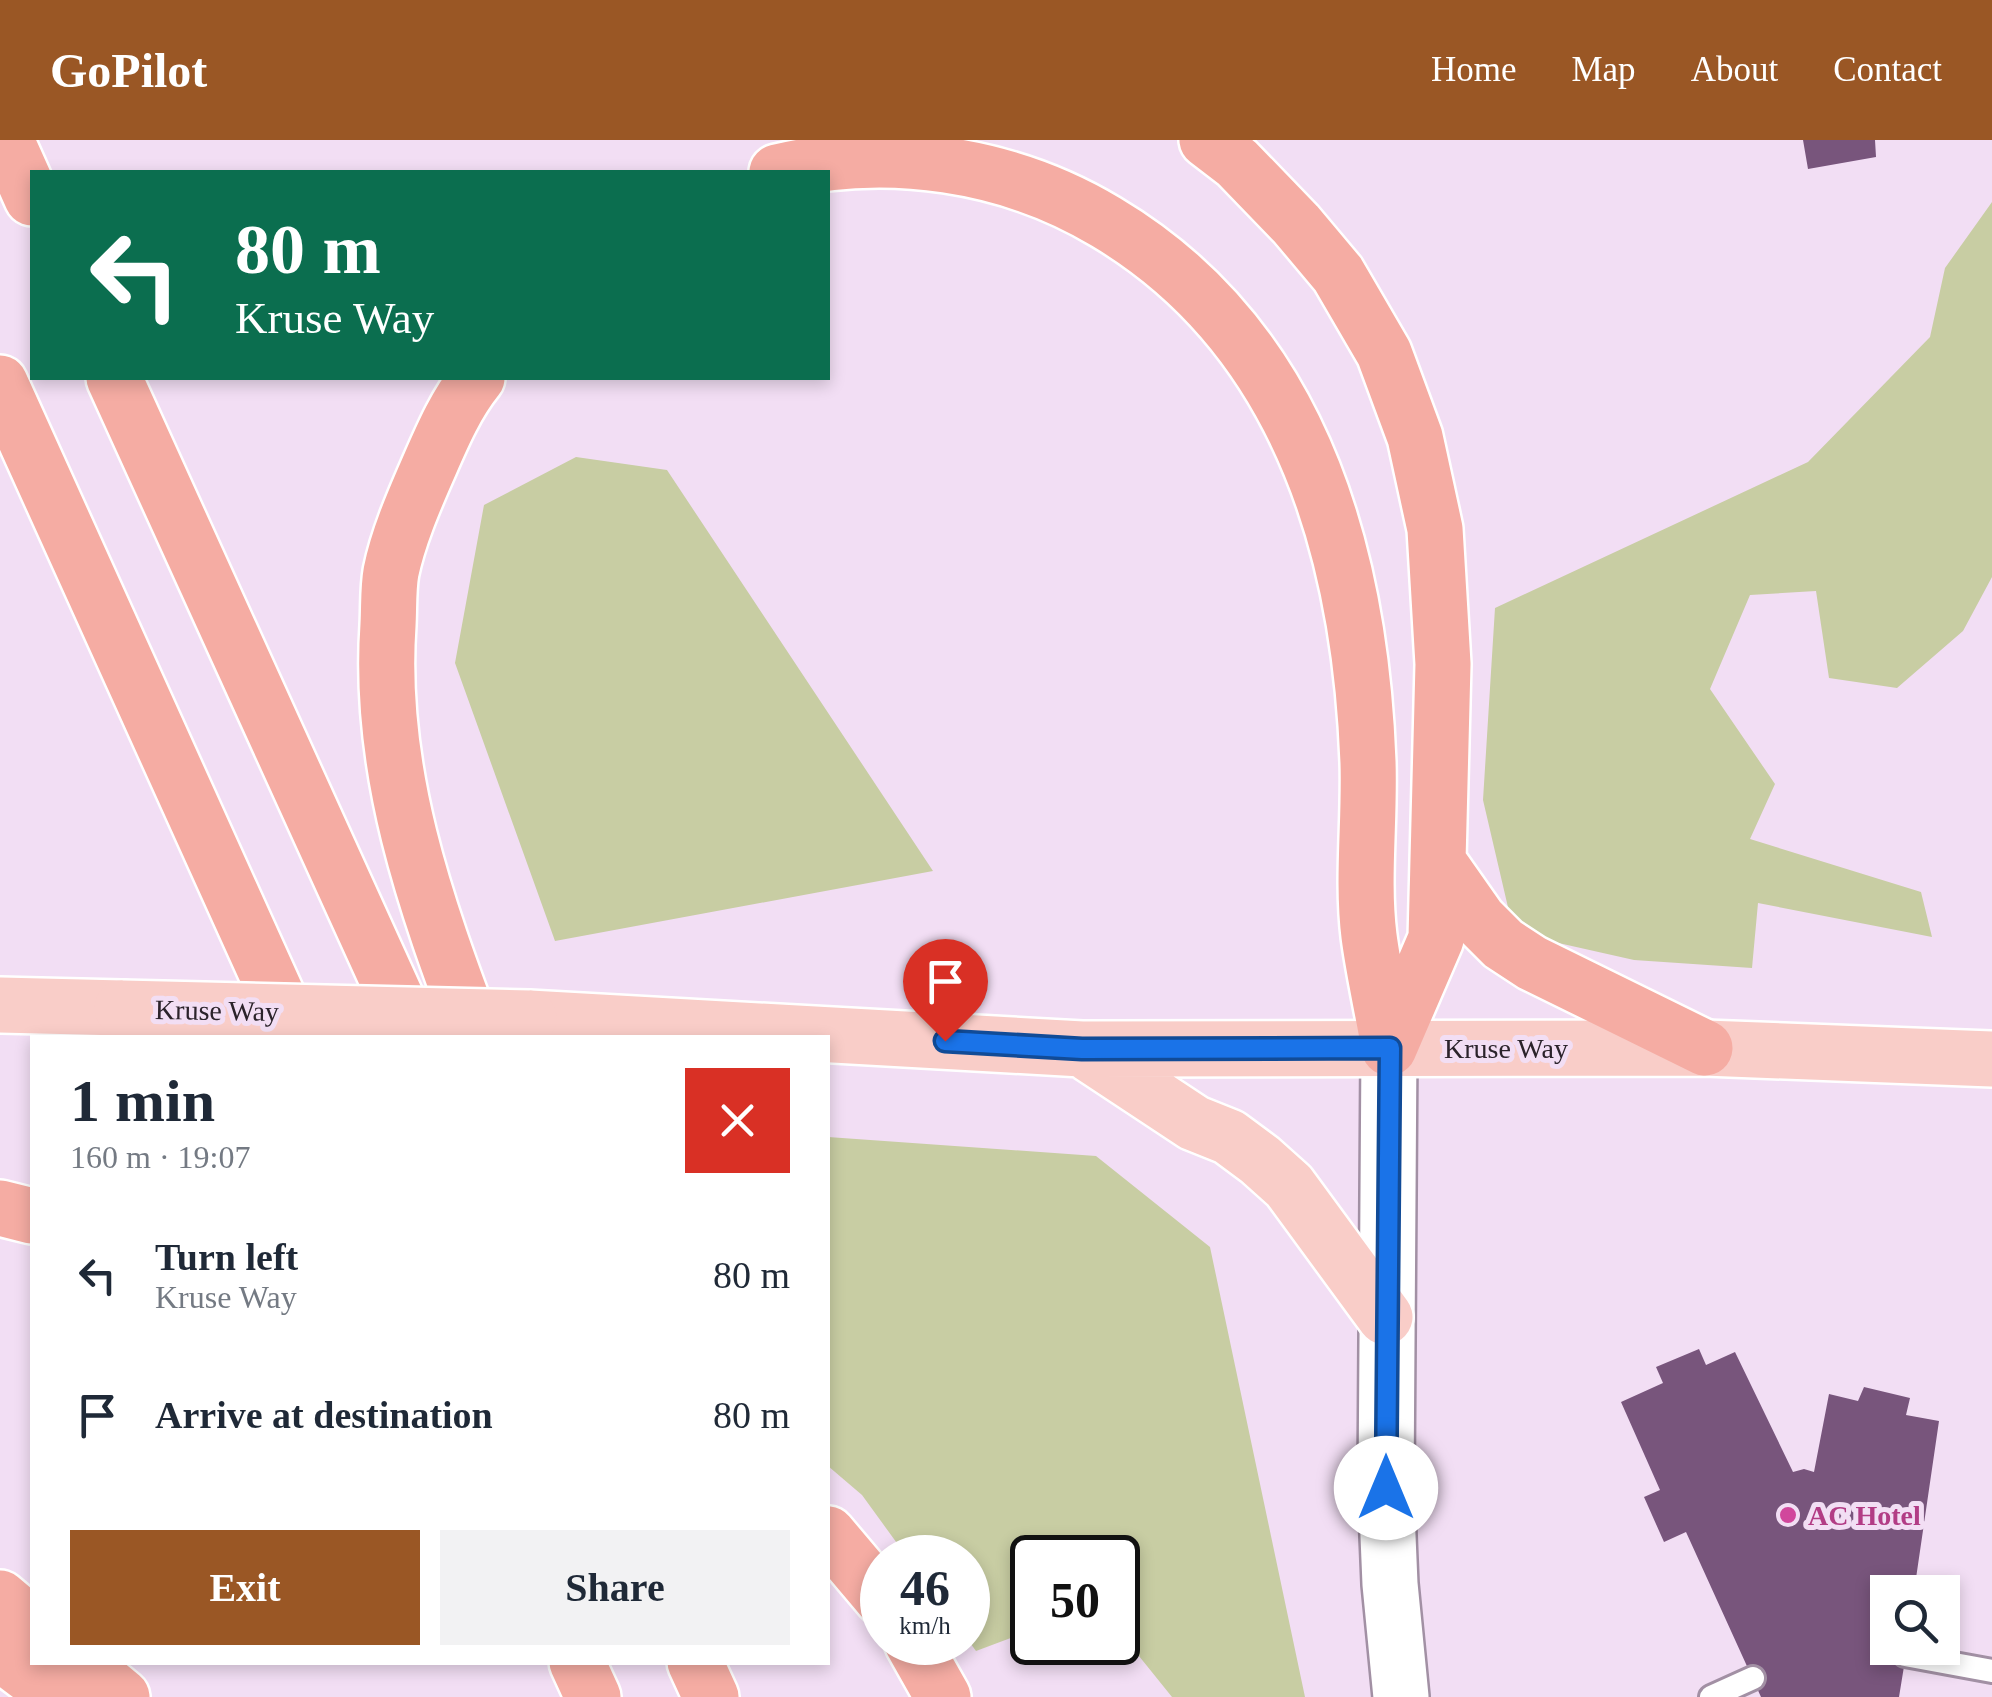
<!DOCTYPE html>
<meta charset="utf-8">
<style>
body{margin:0;font-family:Georgia,serif;background:#f2f2f3;color:#1f2937;height:100vh;display:flex;flex-direction:column;font-size:38px;white-space:nowrap}
*{box-sizing:border-box;margin:0}
p{font-size:32px;color:#747a83}
.icon{flex:none;width:55px;height:55px;fill:none;stroke:currentColor;stroke-width:2;stroke-linecap:round;stroke-linejoin:round}
.map{position:relative;flex:1;overflow:hidden}
.drawer{position:absolute;left:30px;top:895px;width:800px;height:630px;display:flex;flex-direction:column;background:#fff;border-radius:0px;box-shadow:0 5px 15px #0003}
.drawer>*{flex:none}
.banner{position:absolute;left:30px;top:30px;width:800px;height:210px;border-radius:0px;box-shadow:0 5px 15px #0003;background:#0b6e4f;color:#fff;overflow:hidden}
.controls{position:absolute;left:1870px;top:1435px;display:grid;gap:20px}
.controls a{display:grid;place-items:center;width:90px;height:90px;border-radius:0px;background:#fff;box-shadow:0 5px 15px #0003;font-size:50px}
.speed{position:absolute;left:860px;top:1395px;display:flex;gap:20px;font-size:50px;font-weight:700;text-align:center}
.speed>*{display:grid;place-content:center;width:130px;height:130px;border-radius:50%;background:#fff;box-shadow:0 5px 15px #0003;line-height:1}
.speed small{font-size:25px;font-weight:400}
.speed .limit{border:5px solid #111;border-radius:15px;background:#fff;color:#111}
.pin{position:absolute;display:grid;place-items:center;width:85px;height:85px;color:#fff;margin:-102px -42px;border-radius:50% 50% 50% 0;rotate:-45deg;box-shadow:0 0 10px #0007}
.pin .icon{rotate:45deg}
.me{position:absolute;width:110px;margin:-55px;rotate:0deg;stroke-linejoin:round;filter:drop-shadow(0 0 8px #0008)}
.turn{display:flex;align-items:center;gap:35px;height:210px;padding:0 40px;font-size:45px}
.turn .icon{width:130px;height:130px;stroke-width:2.5}
.turn b{display:block;font-size:70px;line-height:85px}
.round{display:grid;place-items:center;flex:none;width:105px;height:105px;border-radius:0px;background:#f2f2f3}
.overview{display:flex;align-items:center;justify-content:space-between;height:170px;padding:0 40px}
h1{font-size:60px;font-weight:700;line-height:75px}
.button{display:flex;gap:20px;margin-top:auto;padding:20px 40px}
.button a{flex:1;height:115px;border-radius:0px;background:#9a5725;color:#fff;font-size:40px;font-weight:700;line-height:115px;text-align:center}
.button a+a{background:#f2f2f3;color:#1f2937}
ul{padding:0;list-style:none}
li{display:flex;align-items:center;gap:30px;height:140px;padding:0 40px}
li div{flex:1}
li b{display:block;font-size:38px}
li em{font-style:normal}
header{display:flex;align-items:center;gap:60px;box-sizing:border-box;height:140px;padding:0 50px;background:#9a5725;color:#fff}
header strong{font-size:48px}
nav{display:flex;gap:55px;margin-inline-start:auto;font-size:35px}
.map>svg:first-child{display:block}
</style>
<header>
<strong>GoPilot</strong>
<nav><a>Home</a><a>Map</a><a>About</a><a>Contact</a></nav>
</header>
<div class="map">
<svg width="1992" height="1557" viewBox="0 0 1992 1557">
<rect width="100%" height="100%" fill="#f2def4"/>
<path fill="#c8cda3" d="M1992 62V437L1963 491 1897 548 1829 538 1816 451 1750 455 1710 549 1775 644 1750 699 1921 752 1932 797 1758 763 1752 828 1634 820 1514 793 1483 660 1495 468 1808 322 1930 197 1945 128Z
M576 317 667 330 933 731 555 801 455 523 484 365Z
M828 997 1096 1016 1210 1107 1305 1557H1172L1118 1490V1418H1032V1490L976 1511 968 1500V1418L907 1417 862 1355 828 1326Z"/>
<path fill="#78557c" d="M1803 0H1875L1876 17 1808 29Z
M1699 1209 1706 1225 1735 1212 1793 1332 1804 1329 1814 1332 1829 1254 1858 1261 1864 1247 1910 1258 1906 1275 1939 1281 1914 1452H1888V1508H1907L1899 1557H1761L1686 1392 1664 1402 1644 1357 1660 1350 1621 1262 1663 1243 1656 1227Z"/>
<g fill="none" stroke-linecap="round" stroke-linejoin="round">
<defs>
<path id="lane" d="M1905 1515 1992 1531
M1711 1557 1753 1538"/>
<path id="secondary" d="M1389 908 1386 1348 1390 1444 1401 1557"/>
<path id="primary" d="M0 865 122 868
M529 878 1082 909 1705 908 1992 919
M1082 909 1194 983 1229 997 1260 1020 1289 1046 1385 1177"/>
<path id="highway" d="M6 0 32 58
M1207 0 1237 23 1296 84 1338 134 1384 213 1415 297 1435 389 1443 524 1436 799 1389 908
M777 32C888 6 1008 23 1106 82 1299 197 1360 409 1368 622 1370 680 1362 739 1369 796 1374 834 1383 871 1389 908
M114 238 414 898
M0 243 296 898
M1439 723 1479 780 1503 804 1532 823 1705 908
M476 898C425 763 378 631 388 485 389 467 388 449 391 432 398 398 413 363 427 331 441 299 455 265 477 238
M0 1068 32 1076
M828 1394 882 1458
M0 1458 32 1485
M912 1502 943 1557
M0 1513 59 1557
M80 1522 122 1557
M577 1522 593 1557
M695 1522 711 1557"/>
</defs>
<use href="#lane" stroke="#a290a4" stroke-width="28"/>
<use href="#secondary" stroke="#a290a4" stroke-width="60"/>
<use href="#primary" stroke="#fff" stroke-width="60"/>
<use href="#highway" stroke="#fff" stroke-width="60"/>
<use href="#lane" stroke="#fff" stroke-width="22"/>
<use href="#secondary" stroke="#fff" stroke-width="55"/>
<use href="#primary" stroke="#f9cdc8" stroke-width="55"/>
<use href="#highway" stroke="#f5aca3" stroke-width="55"/>
<defs>
<path id="primary-bridge" d="M122 868 529 878"/>
</defs>
<use href="#primary-bridge" stroke="#fff" stroke-width="60" stroke-linecap="butt"/>
<use href="#primary-bridge" stroke="#f9cdc8" stroke-width="55"/>
</g>
<g fill="none" stroke-linecap="round" stroke-linejoin="round">
<defs>
<path id="route" d="M945 901 1082 909 1390 908 1386 1348"/>
</defs>
<use href="#route" stroke="#114b97" stroke-width="25"/>
<use href="#route" stroke="#1a73e8" stroke-width="18"/>
</g>
<circle fill="#d1479c" stroke="#f2def4" stroke-width="4" cx="1788" cy="1375" r="10"/>
<g text-anchor="middle" stroke-width="10" stroke-linejoin="round" paint-order="stroke">
<g font-size="28" fill="#2b232b" stroke="#f2def4">
<text transform="translate(217 870) rotate(1)" y="10">Kruse Way</text>
<text x="1506" y="918">Kruse Way</text>
</g>
<g font-size="28" font-weight="bold" fill="#b23c85" stroke="#f2def4" text-anchor="start">
<text x="1808" y="1385">AC Hotel</text>
</g>
</g>
</svg>
<div class="controls">
<a><svg class="icon" aria-label="search" viewBox="0 0 24 24"><circle cx="10" cy="10" r="6"/><path d="M15 15l6 6"/></svg></a>
</div>
<div class="speed"><div>46<small>km/h</small></div><div class="limit">50</div></div>
<div class="pin" style="left:945px;top:901px;background:#d93025"><svg class="icon" aria-label="arrive" viewBox="0 0 24 24"><path d="M6 21V4h12l-3 4 3 4H6"/></svg></div>
<svg class="me" style="left:1386px;top:1348px" viewBox="-20 -20 40 40"><circle r="19" fill="#fff"/><path d="M0-13L10 11 0 6-10 11z" fill="#1a73e8"/></svg>
<div class="banner">
<div class="turn"><svg class="icon" aria-label="left" viewBox="0 0 24 24"><path d="M17 20v-9H6M10 6l-5 5 5 5"/></svg><div><b>80 m</b>Kruse Way</div></div>
</div>
<section class="drawer">
<div class="overview"><div><h1>1 min</h1><p>160 m · 19:07</p></div><a class="round" style="background:#d93025;color:#fff"><svg class="icon" aria-label="close" viewBox="0 0 24 24"><path d="M6 6l12 12M18 6L6 18"/></svg></a></div>
<ul>
<li><svg class="icon" aria-label="left" viewBox="0 0 24 24"><path d="M17 20v-9H6M10 6l-5 5 5 5"/></svg><div><b>Turn left</b><p>Kruse Way</p></div><em>80 m</em></li>
<li><svg class="icon" aria-label="arrive" viewBox="0 0 24 24"><path d="M6 21V4h12l-3 4 3 4H6"/></svg><div><b>Arrive at destination</b></div><em>80 m</em></li>
</ul>
<div class="button"><a>Exit</a><a>Share</a></div>
</section>
</div>
